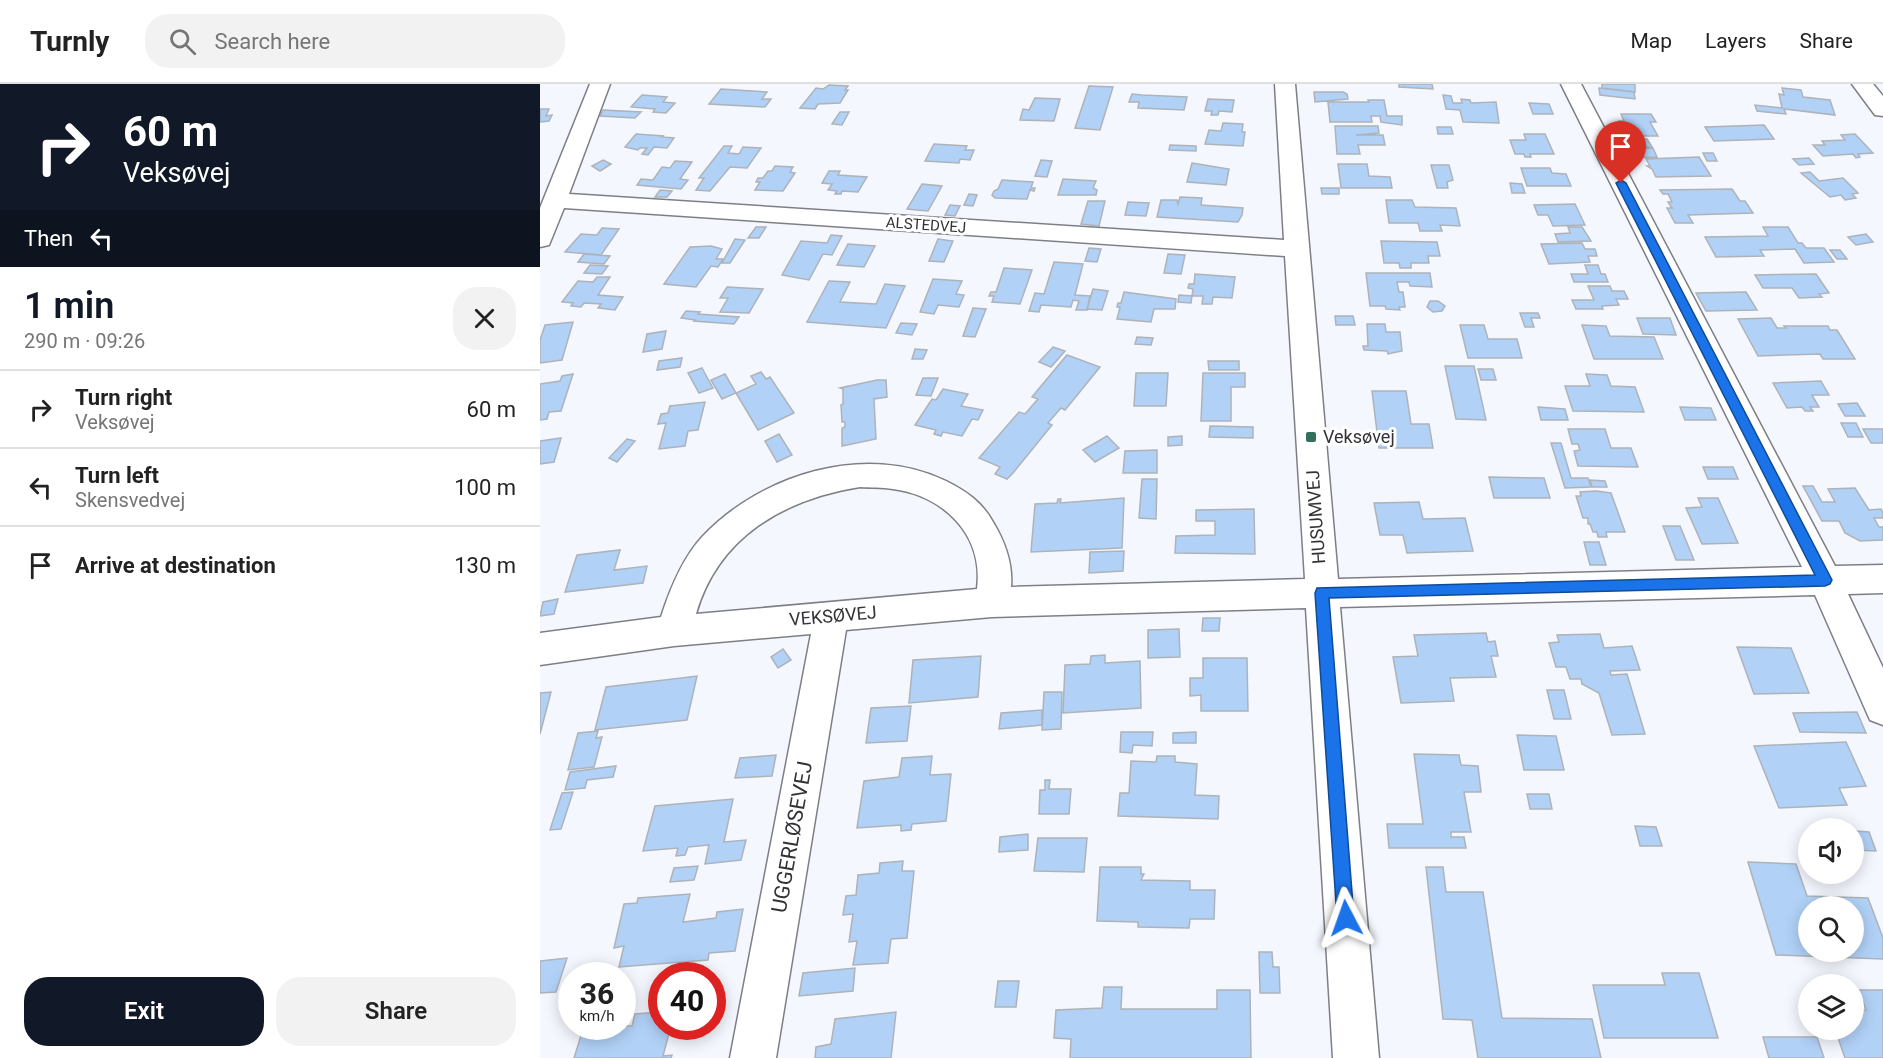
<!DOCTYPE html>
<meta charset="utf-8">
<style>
body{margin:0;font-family:Roboto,sans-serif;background:#f2f2f2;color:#222;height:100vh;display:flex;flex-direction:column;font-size:22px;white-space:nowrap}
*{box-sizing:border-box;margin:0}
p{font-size:20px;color:#767676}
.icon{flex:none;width:33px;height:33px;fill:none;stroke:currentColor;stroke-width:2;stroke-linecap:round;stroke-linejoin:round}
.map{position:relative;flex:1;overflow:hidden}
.drawer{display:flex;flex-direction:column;background:#fff;width:540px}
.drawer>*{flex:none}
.guide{background:#111827;color:#fff;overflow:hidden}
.fabs{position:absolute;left:1258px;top:734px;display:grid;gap:12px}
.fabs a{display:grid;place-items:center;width:66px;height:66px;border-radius:50%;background:#fff;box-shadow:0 3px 15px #0003;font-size:30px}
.speed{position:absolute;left:18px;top:878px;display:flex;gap:12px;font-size:30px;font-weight:700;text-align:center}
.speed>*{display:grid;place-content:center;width:78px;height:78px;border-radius:50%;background:#fff;box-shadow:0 3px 15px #0003;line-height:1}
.speed small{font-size:15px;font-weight:400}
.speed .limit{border:9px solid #d22;background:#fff;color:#111}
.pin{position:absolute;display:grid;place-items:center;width:51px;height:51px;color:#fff;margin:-62px -26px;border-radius:50% 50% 50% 0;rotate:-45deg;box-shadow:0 0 6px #0007}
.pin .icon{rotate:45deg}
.me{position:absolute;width:66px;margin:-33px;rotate:356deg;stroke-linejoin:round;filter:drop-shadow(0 0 4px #0008)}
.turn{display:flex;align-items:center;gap:21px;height:126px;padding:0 24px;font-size:27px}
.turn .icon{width:78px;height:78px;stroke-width:2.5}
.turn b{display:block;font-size:42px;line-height:51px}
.then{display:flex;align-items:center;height:57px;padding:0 24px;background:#0003;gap:12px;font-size:22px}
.round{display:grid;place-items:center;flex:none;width:63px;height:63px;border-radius:24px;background:#f2f2f2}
.summary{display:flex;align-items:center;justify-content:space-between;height:102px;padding:0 24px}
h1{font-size:36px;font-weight:600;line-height:45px;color:#111827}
.cta{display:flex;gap:12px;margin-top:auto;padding:12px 24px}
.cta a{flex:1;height:69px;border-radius:24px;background:#111827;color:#fff;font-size:24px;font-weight:600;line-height:69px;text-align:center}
.cta a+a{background:#f2f2f2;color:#222}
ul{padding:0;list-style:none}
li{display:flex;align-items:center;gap:18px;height:78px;padding:0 24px;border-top:2px solid #e0e0e0}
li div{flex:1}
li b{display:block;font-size:22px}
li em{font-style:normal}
header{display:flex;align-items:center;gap:36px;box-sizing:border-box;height:84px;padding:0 30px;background:#fff;border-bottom:2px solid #e0e0e0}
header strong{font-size:28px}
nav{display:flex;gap:33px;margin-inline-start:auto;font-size:21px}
.search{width:420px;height:54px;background:#f2f2f2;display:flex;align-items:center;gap:15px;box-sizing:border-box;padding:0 21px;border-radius:24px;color:#767676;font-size:22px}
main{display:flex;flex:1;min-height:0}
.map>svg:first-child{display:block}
</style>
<header>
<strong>Turnly</strong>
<div class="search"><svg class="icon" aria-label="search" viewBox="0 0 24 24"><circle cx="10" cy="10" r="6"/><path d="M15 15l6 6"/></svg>Search here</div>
<nav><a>Map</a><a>Layers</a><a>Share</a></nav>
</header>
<main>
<section class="drawer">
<div class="guide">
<div class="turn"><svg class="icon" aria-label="right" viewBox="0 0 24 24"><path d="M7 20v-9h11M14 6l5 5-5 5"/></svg><div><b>60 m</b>Veksøvej</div></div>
<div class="then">Then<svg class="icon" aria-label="left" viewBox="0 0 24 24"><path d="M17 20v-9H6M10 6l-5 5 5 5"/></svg></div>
</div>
<div class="summary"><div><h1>1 min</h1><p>290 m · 09:26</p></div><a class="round"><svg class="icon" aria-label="close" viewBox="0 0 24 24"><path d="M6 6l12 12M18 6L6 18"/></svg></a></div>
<ul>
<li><svg class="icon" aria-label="right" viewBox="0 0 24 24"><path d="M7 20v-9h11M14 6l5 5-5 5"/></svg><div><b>Turn right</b><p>Veksøvej</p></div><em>60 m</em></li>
<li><svg class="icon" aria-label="left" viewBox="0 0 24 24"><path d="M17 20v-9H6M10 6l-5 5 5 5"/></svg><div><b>Turn left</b><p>Skensvedvej</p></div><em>100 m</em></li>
<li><svg class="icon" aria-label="arrive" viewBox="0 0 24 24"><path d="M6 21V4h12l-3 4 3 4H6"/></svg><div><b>Arrive at destination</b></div><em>130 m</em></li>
</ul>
<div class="cta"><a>Exit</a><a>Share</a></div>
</section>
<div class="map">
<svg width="1343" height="974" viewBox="0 0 1343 974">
<rect width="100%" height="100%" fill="#f5f7ff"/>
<path fill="#b1d1f7" stroke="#adb3b9" stroke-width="1.5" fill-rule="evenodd" d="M859 0H892L893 5 859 3Z
M1062 0H1095V8L1062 4Z
M289 1 308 2 305 6H308L300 19 278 20 275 25 260 24 276 4 283 5Z
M549 2 573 3 560 46 535 44Z
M1059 4 1094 8 1095 15 1060 11Z
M1242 4 1261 6 1263 13 1290 16 1295 31 1244 25 1246 30 1217 27 1215 21 1242 24 1239 10 1244 11Z
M181 5 227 8 222 15H231L225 23 169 20Z
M774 8H803L807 10 808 15 775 18Z
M592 10 602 11 647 13 644 26 598 24 599 18H589Z
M102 11 127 13 123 18 135 19 126 29 113 28 115 25 91 23Z
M903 11 911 12 913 19H922L921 15 930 16 931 19 956 18 959 39 923 38 920 26 906 25Z
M495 14 520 15 514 37 480 36 483 25 489 26Z
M668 15 694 16 692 28 679 27 678 31H671L672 27H665Z
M828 16H844L847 32H862V41L841 38 840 32H831L832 38H790L788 18H829Z
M989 19 1009 20 1013 30H993Z
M0 25H9L6 32 12 31 9 37 0 38Z
M63 26 101 28 95 34 60 32Z
M300 28H309L302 41 292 40Z
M1081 30H1111L1116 38H1110L1118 52H1093L1089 45H1083L1079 37H1084Z
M683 39 703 40 702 48H705L703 62 665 60 669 46 681 47Z
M1224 41 1234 55 1174 57 1165 43Z
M795 42H838L839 49 816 51H843L845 61H818L820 70H797Z
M897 43H911L913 50H898Z
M96 50 123 52 122 53 134 54 127 64 114 63 108 71 102 70 107 64H100L98 66 85 63Z
M984 50H1005L1014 70H990L991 73H985L984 70H975L970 56H986Z
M1315 50 1333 69 1318 70 1320 73 1316 74 1313 70 1283 72 1273 61H1285L1282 57 1305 56 1301 51Z
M1076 55H1107L1112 63H1080Z
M394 60 427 62 425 66H434L430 76 420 75 419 79 385 77Z
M630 61 656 62V67L629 66Z
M184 62H192L188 69 199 70 203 63 221 64 207 84 190 83 170 107 156 106 164 94H159Z
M1113 64 1117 73 1086 74 1082 65Z
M1163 69H1173L1177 77H1167Z
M1159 73 1171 92 1116 93 1112 85 1107 82H1110L1106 75Z
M1269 74 1274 80 1259 81 1253 75Z
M63 76 71 80 60 87 52 82Z
M501 76 512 77 507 93 495 92Z
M135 77 152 78 140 95 148 96 141 105 97 101 101 95 113 96 122 83 130 84Z
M652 79 689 85 686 101 647 98Z
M798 80H827L829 92 850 93 852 104H801Z
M891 81H909L913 96 907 98 908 104H897Z
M235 82 253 83 250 88 255 89 243 107 215 106 220 98H216L218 94H223L228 87H232Z
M981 84H1010L1012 89 1026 90 1031 102H987Z
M289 87H300L298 91 327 93 318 108 302 107 301 110H295L297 107 288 106 292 100 282 99Z
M1270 88 1279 97 1303 94 1318 109 1312 110 1316 114 1305 116 1301 111 1290 113 1261 89Z
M523 95 556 97 553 104 557 106 556 111H518Z
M462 96 493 98 491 104H495L494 107 490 106 487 115 455 114 452 111 454 107 458 105Z
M970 99 982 100 985 109H972Z
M382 100 402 102 388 127 367 125Z
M781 104H799V110H782Z
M1192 105 1200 117H1205L1213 129 1148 131 1153 139H1135L1127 124H1132L1128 118H1132L1128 110H1123L1120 106Z
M120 106 132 107 127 113H115Z
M429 110 437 111 433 122 424 121Z
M640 113 662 114 661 121 703 124 702 131 698 138 617 133 621 116H637L638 120Z
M846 116H872L875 123 916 124 920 142 900 141 902 147H880L878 139H849Z
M548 117H565L559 142 541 140Z
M588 118 609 119 606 132 585 131Z
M1035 120 1045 141 1013 142 1008 131H998L994 121Z
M410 121 420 122 415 132 405 131Z
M216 143H226L219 154H208Z
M1028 143H1042L1051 157 1018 158 1015 150 1030 149Z
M1223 143H1248L1258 159H1262L1266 164H1284L1294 178 1264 179 1255 165 1220 166 1224 172 1176 173 1165 153 1228 152Z
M62 144 79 145 61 171 25 168 41 150 57 151Z
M1326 150 1333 158 1316 161 1308 153Z
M291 151 302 152 292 171 283 170 269 196 242 191 261 157 287 159Z
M195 155 205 156 190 179H182Z
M398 155 413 157 404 178 389 177Z
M841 157 897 158 900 172H888L889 179H871V184H860L859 179H844Z
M1042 159 1045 165H1055L1057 172H1048L1050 178 1009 180 1001 160Z
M308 160 335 162 324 183 297 181Z
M171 162 182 165 176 175H183L178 183 171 182 156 203 124 200 150 163Z
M549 164 561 165 557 178 545 177Z
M1290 166H1300L1307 175H1297Z
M44 170 70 172 64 180 38 178Z
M628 170 645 171 641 190 624 189Z
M514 178 543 180 535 211 550 212 547 226H536L539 217 533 216 531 223 501 221 499 228 489 227 495 209 504 210Z
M50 181 68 182 62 190 44 189Z
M1045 181H1058L1061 190H1065L1068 198H1034L1031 190H1048Z
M464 184 492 186 480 220 452 218 454 212H449L451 208H456Z
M826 189H890L892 203 870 202 869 198H857L859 208H863L865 223H859L860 226 846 225 845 222H830Z
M655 190 695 193 692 214 673 213 672 220H662L663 212H652L653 205 648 204 649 200H654Z
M1276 190 1289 209 1279 210 1282 213 1259 214 1252 204H1223L1215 191Z
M57 193H70L58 211 83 213 75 226 58 224 61 220 44 219 41 223 31 222 33 219 22 218 38 197 53 198Z
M393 195 422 197 416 210 424 211 419 223 398 221 394 230 380 228Z
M289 197 310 198 300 218 336 220 345 200 365 202 346 244 267 238Z
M1048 202H1070L1072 207H1084L1088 215H1076L1079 221 1062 222 1063 225H1036L1032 216H1054Z
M187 203 223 205 209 229 180 228 188 214H180Z
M553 205 568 207 562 226 547 225Z
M584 208 636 215 635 225H614L611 238 577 235 580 223H577L578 219H581Z
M1206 208 1217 226 1166 227 1156 209Z
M639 211 652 212 651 219 638 218Z
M890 217H898L905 222 902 227 893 228 887 223Z
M433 224 446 225 435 253 423 252Z
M146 227 160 228 158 230 199 233 194 240 154 237 155 236 141 234Z
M980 229H998L1000 234H991L994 243H985Z
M795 232H813L815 241H796Z
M1097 234H1130L1136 251 1103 250Z
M1231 234 1237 244H1246L1244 242H1288L1290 246H1297L1315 275H1283L1280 270 1218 272 1198 235Z
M33 238 22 276 0 279V256L5 241Z
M361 239 377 240 372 251 356 249Z
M827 240H845L846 248H860L862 267 848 270 847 267 824 266 823 262H828Z
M920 241H944L948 255H977L982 274H928Z
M1042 241 1066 242 1070 252 1114 253 1123 275H1054Z
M126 247 122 265 103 268 107 250Z
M597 253 613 254 611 261 595 260Z
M513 263 525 267 511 283 499 278Z
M375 265 387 266 383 275H372Z
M527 271 560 283 525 326 521 324 508 339 512 341 473 389 467 395 455 390 460 383 439 374 479 328 485 330 498 315 492 313Z
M142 274 140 283 117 286 119 277Z
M668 277H699V286H669Z
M905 282H934L946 336 916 335Z
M162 284 173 304 159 309 148 289Z
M938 285H953L956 296H941Z
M221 288 226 295 230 293 254 329 218 346 196 309 216 300 211 292Z
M596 289H628L626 322H594Z
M663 289H705V303H691V337H661Z
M33 290 21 327 9 328 7 335 0 336V300L20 297 22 292Z
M185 290 196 309 182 315 171 296Z
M1046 290 1067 291 1071 302 1095 303 1104 328 1033 327 1025 302H1050Z
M383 294H398L391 312 376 311Z
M337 296H346L347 313 334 315 336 355 302 362V344L305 343V338H302L301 321 303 320V305L300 304Z
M1281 297 1289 311H1272L1279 323H1270L1273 327H1265L1262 323 1247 324 1233 299Z
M403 305 428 310 421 322 443 326 438 336 432 335 422 352 403 348 401 352 394 350 396 346 375 341 392 315 396 316Z
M832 307H866L871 340H889L893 364H839Z
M165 318 158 346 148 347 145 362 119 365 126 339 118 340 121 330 128 329 130 322Z
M1317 319 1325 332H1305L1298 320Z
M998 323 1025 325 1028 336H1001Z
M1140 323 1171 324 1176 336H1145Z
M1301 339H1316L1323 353H1308Z
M670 342 713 343V354L669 353Z
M1028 345H1065L1071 364H1091L1098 383 1038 382 1034 367 1040 366 1038 360H1032Z
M1323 345H1343V359H1331Z
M239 350 252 371 237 378 225 357Z
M567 352 579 364 555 378 543 366Z
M642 352V361L628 362V353Z
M21 354 14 378 0 380V357Z
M87 355 95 357 77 378 69 374Z
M1011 359H1021L1031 394H1048L1051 403 1025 404Z
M617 366V389H583L585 367Z
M1163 383H1193L1198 395H1168Z
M949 393 1004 394 1010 414H954Z
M602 395H617L616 435 599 434Z
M1050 396 1065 397 1067 403H1052Z
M1263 402H1273L1282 418H1295L1288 405 1315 404 1329 426 1341 425 1343 429V434H1334L1339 443H1343V456L1320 457 1305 449 1299 437H1282Z
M1056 407 1071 409 1085 448H1066L1067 453H1058L1057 448H1053L1050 440H1048V434H1043L1036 412H1041L1040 408Z
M584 414 582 464 491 468 495 420 517 419 518 415H521L520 419Z
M1158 414H1178L1198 459 1162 460 1146 424 1162 423Z
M879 418 883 435 925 434 933 467 867 469 863 451H840L834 419Z
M714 425 715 470 635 469 636 452 675 451V437H656V426Z
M1123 442H1140L1154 476H1136Z
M1044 458H1059L1066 481H1050Z
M80 466 74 486 107 482 103 499 25 508 37 471Z
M584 467 583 487 549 489 550 468Z
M18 515 14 530 0 532 3 518Z
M663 534H680L679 547H662Z
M639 545 640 573 608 574V546Z
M946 549 948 558 955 557 958 572H951L956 593 910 594 914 617 861 619 853 573 878 572 874 551Z
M1060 550 1064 564 1092 562 1100 586 1070 587 1071 591 1087 590 1105 650 1072 651 1059 609 1042 600 1041 595H1030L1026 583H1016L1009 559 1019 558 1017 551Z
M1197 563 1251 564 1269 609 1214 610Z
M243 565 251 576 238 584 231 573Z
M565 571V579L600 577 601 624 523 629 525 581 550 580 551 572Z
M441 572 438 613 369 619 373 576Z
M663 574H707L708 627H661V611L650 612V594H663Z
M157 592 147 636 55 646 66 603Z
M1007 606H1024L1031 635H1014Z
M11 608 0 650V609Z
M504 608H522L521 645 502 646Z
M371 622 367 657 326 659 331 624Z
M502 626V641L459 645 461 629Z
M1317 628 1326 649 1260 648 1253 629Z
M58 647 56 654 62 653 54 683 28 686 38 649Z
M581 648H613L612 662 593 661 592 669 580 668Z
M656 648V659H633V649Z
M977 651 1016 652 1024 686H984Z
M1306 658 1326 702 1299 704 1307 721 1239 724 1214 662Z
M874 670 919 671 921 681 938 682 941 708H924L931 748H911V753H924L926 764H849L847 740H883Z
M236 671 232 692 195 694 200 674Z
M392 672 390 691 411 690 406 737 372 740 371 746 361 747V741L317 744 324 697 359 693 362 674Z
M617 672H635V678L657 680 655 711 679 712 678 735 578 732 580 709H589L591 677 616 678Z
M76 682 73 693 47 696 45 704 25 706 30 688Z
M505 696H510L509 705H531L529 730H499L500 706H505Z
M33 708 21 745 10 746 22 709Z
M987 710H1009L1012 725H990Z
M193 715 184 758 206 756 201 776 165 780 169 761 148 763 145 771 136 772 138 764 103 767 115 722Z
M1095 742 1116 743 1122 762H1100Z
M1314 747 1329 748 1336 767 1314 766Z
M488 750V766L459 768 460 753Z
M498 754H547L544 788 494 787Z
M363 777 362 787H374L367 854 351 855 348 879 313 881 317 857 309 858 313 830 303 831 306 812 316 811 318 791 339 789 340 779Z
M1208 778 1256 780 1267 812 1328 814 1343 854V875L1236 871ZM1269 822H1314V867H1269Z
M158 782 154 796 130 798 134 784Z
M560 783H601V790H604L601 796 650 797V806H675L674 835H650L649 844 598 843V838L557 837Z
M886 783H903L906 808H943L962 934 1052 935 1061 974H938L932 936 903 935Z
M150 810 143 838 176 834 177 828 203 825 195 867 169 869 168 876 79 883 84 862 74 864 84 820 97 819 98 814Z
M719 868H732L733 883H739L740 909H720Z
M27 874 16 908 0 909V877Z
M315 884 313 907 259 912 263 889Z
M1122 889H1159L1178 954H1064L1053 901H1125Z
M458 897H479L476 923H455Z
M564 903H582L581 925H677V906H710L711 974H530L531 955 514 954 516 926 562 924Z
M1319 906H1343V974H1305L1295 945H1314V926H1326Z
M119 928 117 940 131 942 123 972 132 971 131 974H34L44 942H92L95 930Z
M356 928 351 974H275L276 963 291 960 295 935Z
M1223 953H1277L1284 974H1229Z"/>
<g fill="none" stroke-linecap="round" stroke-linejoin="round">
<defs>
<path id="minor" d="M50 0H70L29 110 744 156 735 0H755L798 495 1262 483 1021 0H1041L1295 482 1343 481V509L1308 510 1343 584V641L1330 636 1275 511 800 523 839 974H793L766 524 452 533 306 546 236 974H190L271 550 134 562 0 581V549L121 533C130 505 142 475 162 453 221 390 326 358 406 397 426 407 442 418 453 438 465 458 473 479 471 503L765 495 745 172 24 124 9 161 0 163V124ZM320 403C330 404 342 403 353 405 404 412 444 451 437 505L156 530C178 453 244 415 320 403Z
M1312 0H1333L1343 12V32L1335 31Z"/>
</defs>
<use href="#minor" stroke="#7e7f86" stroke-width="3"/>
<use href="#minor" fill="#fff" fill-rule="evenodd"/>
</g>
<path fill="#1a73e8" stroke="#114b97" stroke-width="1.5" d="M1081 96 1086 99 1292 496 1290 500 1285 502 789 514 814 834 812 841 806 843 800 841 797 834 775 509 777 504 1275 491 1076 99Z"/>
<rect fill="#33705b" stroke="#fff" stroke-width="2" x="765" y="347" width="12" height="12" rx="3"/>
<g text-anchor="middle" stroke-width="6" stroke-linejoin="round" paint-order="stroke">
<g font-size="15" fill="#323336" stroke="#fff">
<text transform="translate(386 141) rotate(4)" y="5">ALSTEDVEJ</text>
</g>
<g font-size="18" fill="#323336" stroke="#fff" text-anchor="start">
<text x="783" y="359">Veksøvej</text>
</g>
<g font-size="18" fill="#323336" stroke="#fff">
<text transform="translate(776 433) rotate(-94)" y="6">HUSUMVEJ</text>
<text transform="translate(293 532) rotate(-5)" y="6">VEKSØVEJ</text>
</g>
<g font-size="21" fill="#323336" stroke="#fff">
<text transform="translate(252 753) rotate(-80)" y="7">UGGERLØSEVEJ</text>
</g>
</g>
</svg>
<div class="fabs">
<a><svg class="icon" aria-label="sound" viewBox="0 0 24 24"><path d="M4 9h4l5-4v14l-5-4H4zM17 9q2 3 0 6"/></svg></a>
<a><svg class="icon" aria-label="search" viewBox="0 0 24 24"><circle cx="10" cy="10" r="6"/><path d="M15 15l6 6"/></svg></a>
<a><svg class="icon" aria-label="layers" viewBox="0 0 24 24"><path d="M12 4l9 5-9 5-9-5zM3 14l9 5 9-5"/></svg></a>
</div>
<div class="speed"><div>36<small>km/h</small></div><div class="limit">40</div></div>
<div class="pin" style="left:1081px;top:99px;background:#d93025"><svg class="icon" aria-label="arrive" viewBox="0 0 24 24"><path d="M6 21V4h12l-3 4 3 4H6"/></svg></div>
<svg class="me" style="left:806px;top:834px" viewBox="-20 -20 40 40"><path d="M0-17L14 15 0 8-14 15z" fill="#1a73e8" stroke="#fff" stroke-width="4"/></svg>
</div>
</main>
